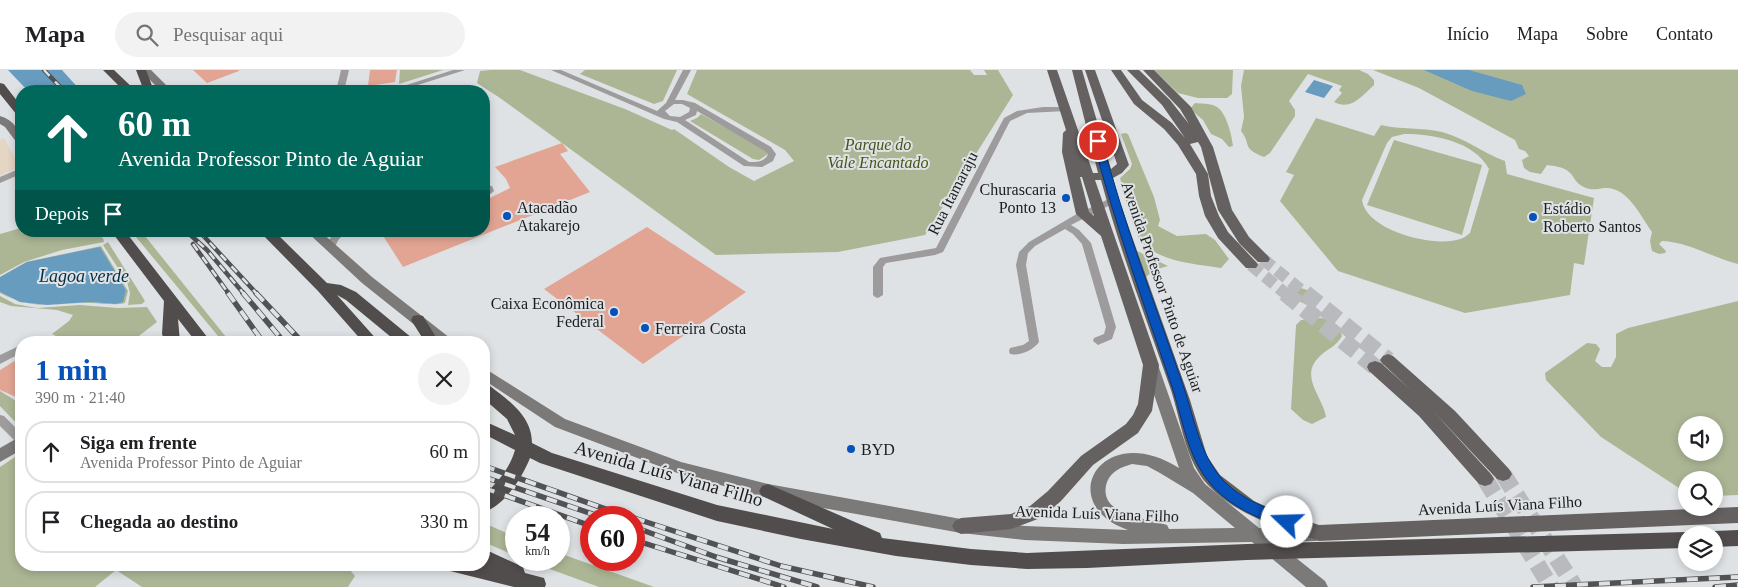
<!DOCTYPE html>
<html lang="pt">
<meta charset="utf-8">
<style>
body{margin:0;font-family:"Times New Roman",serif;background:#f2f2f2;color:#202124;height:100vh;display:flex;flex-direction:column;font-size:19px;white-space:nowrap}
*{box-sizing:border-box;margin:0}
p{font-size:16px;color:#757577}
.icon{flex:none;width:28px;height:28px;fill:none;stroke:currentColor;stroke-width:2;stroke-linecap:round;stroke-linejoin:round}
.map{position:relative;flex:1;overflow:hidden}
.sheet{position:absolute;left:15px;top:266px;width:475px;height:235px;display:flex;flex-direction:column;background:#fff;border-radius:20px;box-shadow:0 2px 8px #0003}
.sheet>*{flex:none}
.hud{position:absolute;left:15px;top:15px;width:475px;height:152px;border-radius:20px;box-shadow:0 2px 8px #0003;background:#00695c;color:#fff;overflow:hidden}
.fabs{position:absolute;left:1678px;top:346px;display:grid;gap:10px}
.fabs a{display:grid;place-items:center;width:45px;height:45px;border-radius:50%;background:#fff;box-shadow:0 2px 8px #0003;font-size:25px}
.speed{position:absolute;left:505px;top:436px;display:flex;gap:10px;font-size:25px;font-weight:700;text-align:center}
.speed>*{display:grid;place-content:center;width:65px;height:65px;border-radius:50%;background:#fff;box-shadow:0 2px 8px #0003;line-height:1}
.speed small{font-size:12px;font-weight:400}
.speed .limit{border:8px solid #d22;background:#fff;color:#111}
.pin{position:absolute;display:grid;place-items:center;width:42px;height:42px;color:#fff;margin:-21px;border:2px solid #fff;border-radius:50%;box-shadow:0 1px 5px #0007}
.me{position:absolute;width:55px;margin:-28px;rotate:291deg;stroke-linejoin:round;filter:drop-shadow(0 0 4px #0008)}
.turn{display:flex;align-items:center;gap:18px;height:105px;padding:0 20px;font-size:22px}
.turn .icon{width:65px;height:65px;stroke-width:2.5}
.turn b{display:block;font-size:35px;line-height:42px}
.then{display:flex;align-items:center;height:48px;padding:0 20px;background:#0003;gap:10px;font-size:19px}
.round{display:grid;place-items:center;flex:none;width:52px;height:52px;border-radius:26px;background:#f2f2f2}
.headline{display:flex;align-items:center;justify-content:space-between;height:85px;padding:0 20px}
h1{font-size:30px;font-weight:800;line-height:38px;color:#0751bb}
ul{padding:0;list-style:none}
li{display:flex;align-items:center;gap:15px;height:62px;margin:0 10px 8px;padding:0 10px;border:2px solid #e0e0e0;border-radius:20px}
li div{flex:1}
li b{display:block;font-size:19px}
li em{font-style:normal}
header{display:flex;align-items:center;gap:30px;box-sizing:border-box;height:70px;padding:0 25px;background:#fff;border-bottom:1px solid #e0e0e0}
header strong{font-size:24px}
nav{display:flex;gap:28px;margin-inline-start:auto;font-size:18px}
.search{width:350px;height:45px;background:#f2f2f2;display:flex;align-items:center;gap:12px;box-sizing:border-box;padding:0 18px;border-radius:28px;color:#757577;font-size:19px}
.map>svg:first-child{display:block}
</style>
<header>
<strong>Mapa</strong>
<div class="search"><svg class="icon" aria-label="search" viewBox="0 0 24 24"><circle cx="10" cy="10" r="6"/><path d="M15 15l6 6"/></svg>Pesquisar aqui</div>
<nav><a>Início</a><a>Mapa</a><a>Sobre</a><a>Contato</a></nav>
</header>
<div class="map">
<svg width="1738" height="517" viewBox="0 0 1738 517">
<rect width="100%" height="100%" fill="#dfe2e5"/>
<path fill="#e5d5c3" d="M4 68 20 97 0 105V70Z"/>
<path fill="#acb695" fill-rule="evenodd" d="M400 0H443L399 14Z
M491 0H520L625 39 672 60 674 59 729 97 754 111 794 91 785 80 687 24 697 0H970L974 5H987L984 0H998L1013 25 925 165 838 182 716 185 500 28 477 13 480 1Z
M585 0H677L663 31 654 34 580 4Z
M1154 0H1233L1232 24 1227 28H1198L1178 23Z
M1244 0H1359L1368 4 1374 10V15C1362 26 1351 41 1334 32L1342 23 1339 20 1342 16 1308 4 1289 31 1295 40V46L1270 83 1264 87C1241 78 1252 75 1241 61L1244 47 1241 16Z
M1373 0H1738V194C1713 188 1689 172 1662 171L1659 174 1666 181 1665 183 1659 184 1652 181 1650 171 1652 162C1642 148 1630 123 1613 119 1600 115 1594 125 1579 114 1575 111 1573 105 1569 102 1564 97 1554 96 1547 95L1541 104 1530 102 1524 98 1522 90 1529 86 1525 81 1519 79 1515 70 1419 18Z
M1195 33C1201 34 1209 33 1215 36 1226 40 1232 66 1233 76L1229 77 1222 69 1211 64 1203 50 1190 39Z
M701 44 766 80 768 84 759 90 753 89 690 51 697 48Z
M1316 48 1374 66 1381 55C1400 60 1421 57 1442 62 1465 68 1483 83 1505 91L1507 104 1594 128 1584 195 1574 193 1570 225 1465 243 1338 201 1280 131 1294 105 1286 102ZM1404 64C1433 64 1474 71 1489 99L1470 163C1467 165 1464 168 1460 169 1435 178 1366 161 1362 130L1387 73 1392 67Z
M1125 63 1128 64 1154 127 1160 150 1158 156 1177 166 1206 164 1215 170 1229 189 1221 198C1196 194 1158 192 1141 171 1133 162 1124 122 1120 108L1130 99 1132 94 1121 64Z
M1394 70 1482 95 1462 165 1367 135Z
M21 158V161H57L78 167 89 161 103 168 104 172 62 180 24 192 0 205V164Z
M131 161H141L230 272H223Z
M108 172 145 231 142 234 128 235 130 223 127 212 103 175Z
M101 176 128 221 125 233C113 236 103 233 90 233 53 232 37 242 0 223V222L20 232 47 235 90 232 115 234 126 220 107 191 28 192 0 207 26 192Z
M1135 180 1168 196 1154 200 1145 208Z
M1301 218 1316 223 1320 229 1318 233 1307 235 1295 229 1294 223Z
M0 226 15 234 37 238 80 235 118 238 147 237 157 252 131 272H68L52 264 69 251 73 245 57 240 11 236 0 232Z
M1738 231V425L1714 426V410H1686V422L1679 418 1601 367 1546 310 1545 303 1587 273 1596 274 1600 279 1595 291 1602 297H1611L1616 287V264L1628 258ZM1686 355H1714V382H1686Z
M1321 248C1333 251 1339 254 1342 266 1335 278 1328 278 1319 287 1299 307 1323 327 1326 347L1312 354 1303 350 1291 339 1296 255 1301 250Z
M0 321 21 334V355L19 356 0 336Z
M21 383V495H346L355 506 348 517H142L116 500 95 517H0V397Z
M484 453 516 467V486L484 472Z
M559 483 654 517H599L525 490H559Z"/>
<path fill="#679cbf" d="M8 0H62L81 21H28Z
M1424 0H1469L1522 15 1526 24 1511 31 1472 21Z
M1314 10 1333 16 1324 28 1305 22Z
M100 177 126 220 123 232 115 234 90 232 47 235 20 232 0 222V207L27 192Z"/>
<path fill="#e2a594" d="M193 0H239V1L207 13Z
M370 0H397L395 12 368 16Z
M562 73 568 81 560 84 590 122 403 197 380 161H484V131L510 118 506 109 495 97Z
M647 157 746 222 643 294 544 219Z
M21 287V329L0 320V300Z"/>
<g fill="none" stroke-linecap="round" stroke-linejoin="round">
<path stroke="#b8babd" stroke-width="12" stroke-dasharray="12 6" stroke-linecap="butt" d="M1263 189 1306 224
M1251 195 1286 224"/>
<path stroke="#b8babd" stroke-width="17" stroke-dasharray="17 8" stroke-linecap="butt" d="M1285 223 1375 297
M1305 223 1388 290
M1503 404 1575 517
M1485 409 1551 517"/>
<path fill="#9d9b9b" fill-rule="evenodd" d="M341 0H349L344 21H336Z
M453 0H465L399 21H388Z
M551 0H561L657 41 666 33 683 0H691L675 30H683L695 33 771 77 776 84 773 91 762 97 744 96 677 52 664 49ZM674 34H682L690 38 689 42 680 47 670 46 665 41ZM697 41 765 81 768 84C765 92 756 92 749 92L685 50 696 45Z
M1043 37H1066L1070 39 1066 41 1027 43 1010 51 943 182 935 185 886 193 883 197V225L878 228 875 227 873 225V197L880 188 936 178 1004 48 1017 41Z
M21 98V104L0 113V107Z
M484 115 492 116 494 121 484 129V122L485 121H484Z
M1113 127 1117 130 1116 132 1071 155 1079 160 1091 173 1116 257 1112 269 1098 275 1093 271 1094 268 1104 264 1106 257 1082 174 1073 164 1065 159 1035 176 1028 183 1026 195 1039 272C1033 280 1021 286 1010 284L1009 281 1010 278 1023 275 1029 271 1016 195 1019 182 1029 172 1075 145Z
M337 161H348L339 169 333 180H327L325 178 332 165Z
M21 275V283L0 294V285Z
M0 345 4 346 21 363V374L17 373 0 356Z"/>
<path fill="#7c7979" fill-rule="evenodd" d="M140 0H151L172 21H161Z
M0 46C14 50 21 61 21 74L17 73 5 57 0 54Z
M306 161H320L372 207 450 268 452 272H436L362 213Z
M1151 290 1156 291 1158 295 1194 398 1205 414 1259 458 1316 457 1322 459 1324 464 1322 469 1316 471 1276 472 1325 511 1328 517H1306L1252 472 1123 474 1025 470 961 463 768 428 680 404 555 357 484 310V298L565 349 681 392 768 414 961 449 1025 456 1128 460C1053 434 1101 349 1179 398L1144 295 1146 291ZM1132 394 1147 396 1160 403 1193 423 1235 458 1169 459 1167 455C1148 448 1096 446 1107 412 1111 401 1122 397 1132 394Z
M21 366V380L0 392V378Z"/>
<path fill="#656161" fill-rule="evenodd" d="M1047 0H1057L1093 103H1098L1072 0H1082L1111 99 1117 94 1085 0H1095L1129 95 1122 103 1113 108 1119 130 1190 330 1207 386 1220 405 1254 431 1276 441 1319 455 1738 437V453L1319 471C1281 458 1237 446 1208 415 1185 390 1181 351 1171 320 1147 251 1120 181 1101 110H1095L1159 295 1152 341 1138 363 1093 395 1061 431 1043 447 1011 459 961 464 955 461 952 456 955 451 961 448 1011 444 1030 436 1048 421 1081 386 1126 354 1133 345 1138 334 1143 295 1101 166 1076 144 1062 82 1063 63 1066 60ZM1080 107H1082L1094 146 1089 142Z
M1111 0H1121L1142 30 1172 53 1185 68 1162 35 1127 0H1139L1170 30 1189 54 1180 39 1143 0H1154L1191 37 1213 77 1232 140 1249 167 1268 186 1270 189 1268 192H1258L1239 173 1218 140 1201 77 1198 72 1190 74 1208 104 1211 126 1219 146 1228 162 1256 192 1258 195 1256 198H1246L1218 168 1205 146 1199 126 1196 104 1178 75 1164 59 1134 34Z
M1388 284 1393 286 1455 341 1509 399 1512 404 1509 409 1503 411 1497 409 1433 341 1491 404 1494 409 1491 414 1485 416 1479 414 1419 346 1369 301 1367 297 1369 293 1375 291 1381 293 1411 320 1383 294 1380 290 1383 286Z"/>
<path fill="#514d4c" fill-rule="evenodd" d="M103 0H114L136 21H124Z
M136 0H146L154 21H144Z
M0 13 4 14 21 36V46L17 45 0 24Z
M111 161H125L211 272H196L178 249 180 272H165L162 264 164 231Z
M259 161H274L327 213 341 215 356 222 412 268 414 272H397L346 230 337 225 379 272H363L318 221Z
M418 245 423 246 439 272H425L411 250 413 246Z
M484 314 490 316C509 331 532 346 532 373L552 383 717 435 833 459 762 426 759 421 762 416 768 414 880 463 882 468 971 479 1027 483 1247 474 1686 462 1693 465H1686V478L1247 490 1087 498 1027 499 971 495 896 486 801 469 717 451 540 393 530 388C522 408 505 435 484 442V425C498 412 510 398 515 380L484 364V351L515 365 507 349 484 329Z
M1738 460V476L1714 477V465H1707L1714 461Z
M484 479 523 497 525 503 544 508 546 514 545 517H514L450 501 448 495H484Z"/>
<defs>
<path id="rail-far1" d="M44 0 64 21
M186 161 207 180 244 224
M199 161 257 224
M193 174 229 224"/>
<path id="rail" d="M228 223 263 272
M243 223 284 272
M256 223 302 272
M484 396 631 448
M484 407 604 448
M484 418 591 456
M634 448 781 496 873 517
M634 457 716 487 817 517
M634 470 784 517
M1533 517 1738 507
M1715 517 1738 515"/>
</defs>
<use href="#rail-far1" stroke="#515254" stroke-width="4.5"/>
<use href="#rail" stroke="#515254" stroke-width="5.5"/>
<use href="#rail-far1" stroke="#dfe2e5" stroke-width="2.5" stroke-dasharray="8" stroke-linecap="butt"/>
<use href="#rail" stroke="#dfe2e5" stroke-width="4" stroke-dasharray="11" stroke-linecap="butt"/>
</g>
<path fill="#0751bb" stroke="#05357a" d="M1098 68 1102 71C1124 153 1154 232 1182 312 1193 343 1198 378 1218 404 1235 427 1266 438 1292 448L1294 452 1292 456 1287 458C1259 449 1228 436 1209 412 1187 385 1183 350 1172 317 1144 235 1115 154 1093 71Z"/>
<g fill="#0751bb" stroke="#dfe2e5" stroke-width="2">
<circle cx="1066" cy="128" r="5"/>
<circle cx="507" cy="146" r="5"/>
<circle cx="1533" cy="147" r="5"/>
<circle cx="614" cy="242" r="5"/>
<circle cx="645" cy="258" r="5"/>
<circle cx="851" cy="379" r="5"/>
</g>
<g text-anchor="middle" stroke-width="4" stroke-linejoin="round" paint-order="stroke">
<g font-size="16" font-style="italic" fill="#465418" stroke="#dfe2e5">
<text x="878" y="80">Parque do<tspan x="878" dy="18">Vale Encantado</tspan></text>
</g>
<g font-size="16" fill="#1c1c1e" stroke="#dfe2e5" text-anchor="start">
<text x="1056" y="125" text-anchor="end">Churascaria<tspan x="1056" dy="18">Ponto 13</tspan></text>
<text x="517" y="143">Atacadão<tspan x="517" dy="18">Atakarejo</tspan></text>
<text x="1543" y="144">Estádio<tspan x="1543" dy="18">Roberto Santos</tspan></text>
<text x="604" y="239" text-anchor="end">Caixa Econômica<tspan x="604" dy="18">Federal</tspan></text>
<text x="655" y="264">Ferreira Costa</text>
<text x="861" y="385">BYD</text>
</g>
<g font-size="16" fill="#1c1c1e" stroke="#dfe2e5">
<text transform="translate(952 123) rotate(-63)" y="6">Rua Itamaraju</text>
<text transform="translate(1163 217) rotate(71)" y="6">Avenida Professor Pinto de Aguiar</text>
<text transform="translate(1500 435) rotate(-3)" y="6">Avenida Luís Viana Filho</text>
<text transform="translate(1097 443) rotate(2)" y="6">Avenida Luís Viana Filho</text>
</g>
<g font-size="18" font-style="italic" fill="#022f48" stroke="#dfe2e5">
<text x="84" y="212">Lagoa verde</text>
</g>
<g font-size="19" fill="#1c1c1e" stroke="#dfe2e5">
<text transform="translate(669 403) rotate(16)" y="7">Avenida Luís Viana Filho</text>
</g>
</g>
</svg>
<div class="fabs">
<a><svg class="icon" aria-label="sound" viewBox="0 0 24 24"><path d="M4 9h4l5-4v14l-5-4H4zM17 9q2 3 0 6"/></svg></a>
<a><svg class="icon" aria-label="search" viewBox="0 0 24 24"><circle cx="10" cy="10" r="6"/><path d="M15 15l6 6"/></svg></a>
<a><svg class="icon" aria-label="layers" viewBox="0 0 24 24"><path d="M12 4l9 5-9 5-9-5zM3 14l9 5 9-5"/></svg></a>
</div>
<div class="speed"><div>54<small>km/h</small></div><div class="limit">60</div></div>
<div class="pin" style="left:1098px;top:71px;background:#d93025"><svg class="icon" aria-label="arrive" viewBox="0 0 24 24"><path d="M6 21V4h12l-3 4 3 4H6"/></svg></div>
<svg class="me" style="left:1287px;top:452px" viewBox="-20 -20 40 40"><circle r="19" fill="#fff"/><path d="M0-13L10 11 0 6-10 11z" fill="#0751bb"/></svg>
<div class="hud">
<div class="turn"><svg class="icon" aria-label="ahead" viewBox="0 0 24 24"><path d="M12 20V5M6 11l6-6 6 6"/></svg><div><b>60 m</b>Avenida Professor Pinto de Aguiar</div></div>
<div class="then">Depois<svg class="icon" aria-label="arrive" viewBox="0 0 24 24"><path d="M6 21V4h12l-3 4 3 4H6"/></svg></div>
</div>
<section class="sheet">
<div class="headline"><div><h1>1 min</h1><p>390 m · 21:40</p></div><a class="round"><svg class="icon" aria-label="close" viewBox="0 0 24 24"><path d="M6 6l12 12M18 6L6 18"/></svg></a></div>
<ul>
<li><svg class="icon" aria-label="ahead" viewBox="0 0 24 24"><path d="M12 20V5M6 11l6-6 6 6"/></svg><div><b>Siga em frente</b><p>Avenida Professor Pinto de Aguiar</p></div><em>60 m</em></li>
<li><svg class="icon" aria-label="arrive" viewBox="0 0 24 24"><path d="M6 21V4h12l-3 4 3 4H6"/></svg><div><b>Chegada ao destino</b></div><em>330 m</em></li>
</ul>
</section>
</div>
